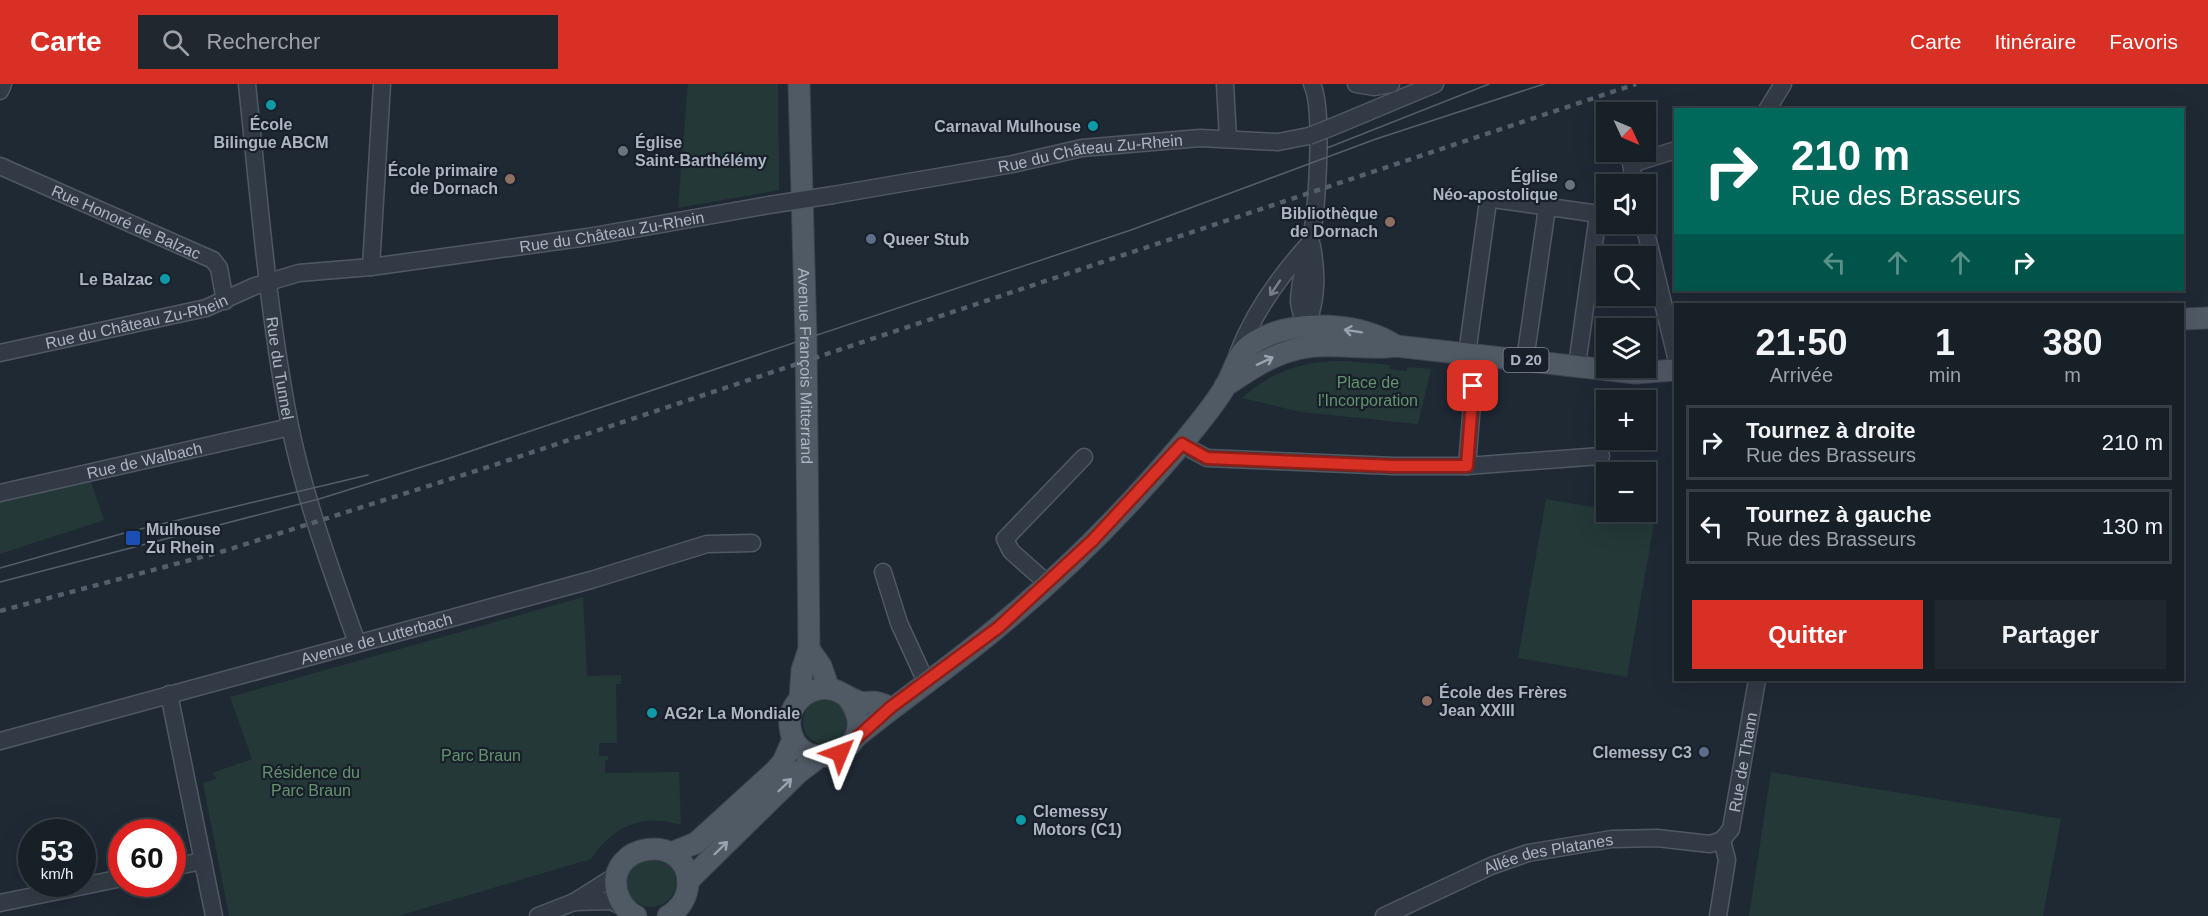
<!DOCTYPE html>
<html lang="fr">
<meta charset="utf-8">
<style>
body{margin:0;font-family:Arial,sans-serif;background:#20272f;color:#f1f3f6;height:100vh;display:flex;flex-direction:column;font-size:22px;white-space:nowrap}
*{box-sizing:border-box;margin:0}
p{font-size:20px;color:#9ea2a7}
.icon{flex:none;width:33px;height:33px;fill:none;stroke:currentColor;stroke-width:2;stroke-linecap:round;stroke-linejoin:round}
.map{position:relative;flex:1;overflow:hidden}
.sheet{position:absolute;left:1674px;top:219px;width:510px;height:378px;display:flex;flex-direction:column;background:#171f27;border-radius:0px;box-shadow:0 6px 24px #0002,0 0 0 2px #363d44}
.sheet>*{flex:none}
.hud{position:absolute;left:1674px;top:24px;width:510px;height:183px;border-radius:0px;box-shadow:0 6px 24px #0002,0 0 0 2px #363d44;background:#00695c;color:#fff;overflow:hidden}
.needle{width:39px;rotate:134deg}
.buttons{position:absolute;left:1596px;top:18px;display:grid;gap:12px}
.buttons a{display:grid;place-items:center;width:60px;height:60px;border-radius:0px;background:#171f27;box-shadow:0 6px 24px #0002,0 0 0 2px #363d44;font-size:30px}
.speed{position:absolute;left:18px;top:735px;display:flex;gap:12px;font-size:30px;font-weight:700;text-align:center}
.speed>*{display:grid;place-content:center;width:78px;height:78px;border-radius:50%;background:#171f27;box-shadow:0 6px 24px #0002,0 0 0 2px #363d44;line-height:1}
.speed small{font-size:15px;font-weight:400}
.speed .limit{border:9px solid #d22;background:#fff;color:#111}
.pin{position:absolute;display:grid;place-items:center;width:51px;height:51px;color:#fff;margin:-26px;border-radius:12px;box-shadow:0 3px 9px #0006}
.me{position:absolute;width:66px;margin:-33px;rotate:46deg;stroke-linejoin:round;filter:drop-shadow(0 0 4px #0008)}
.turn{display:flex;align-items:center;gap:21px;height:126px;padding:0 18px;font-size:27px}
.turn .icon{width:78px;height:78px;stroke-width:2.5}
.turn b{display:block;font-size:42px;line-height:51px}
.lanes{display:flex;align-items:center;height:57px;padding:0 18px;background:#0003;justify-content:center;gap:30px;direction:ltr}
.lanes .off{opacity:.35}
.eta{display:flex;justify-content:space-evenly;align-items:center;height:102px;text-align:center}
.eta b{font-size:36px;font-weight:700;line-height:42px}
.cta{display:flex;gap:12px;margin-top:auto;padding:12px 18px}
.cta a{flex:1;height:69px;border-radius:0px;background:#d93025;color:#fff;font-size:24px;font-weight:700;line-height:69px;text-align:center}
.cta a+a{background:#20272f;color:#f1f3f6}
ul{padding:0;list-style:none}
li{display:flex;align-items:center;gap:18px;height:75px;margin:0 12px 9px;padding:0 6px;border:3px solid #363d44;border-radius:0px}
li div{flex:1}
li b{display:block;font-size:22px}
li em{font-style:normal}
header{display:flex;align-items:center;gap:36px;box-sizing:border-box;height:84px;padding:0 30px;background:#d93025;color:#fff}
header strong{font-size:28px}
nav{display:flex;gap:33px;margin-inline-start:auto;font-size:21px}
.search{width:420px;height:54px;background:#20272f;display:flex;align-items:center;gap:15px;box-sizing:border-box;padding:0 21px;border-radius:0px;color:#9ea2a7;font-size:22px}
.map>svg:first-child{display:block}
</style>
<header>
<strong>Carte</strong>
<div class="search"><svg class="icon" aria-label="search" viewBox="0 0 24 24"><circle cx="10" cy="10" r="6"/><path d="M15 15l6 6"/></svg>Rechercher</div>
<nav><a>Carte</a><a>Itinéraire</a><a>Favoris</a></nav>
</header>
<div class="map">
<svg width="2208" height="832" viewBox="0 0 2208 832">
<rect width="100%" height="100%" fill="#1f2934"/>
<path fill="#243838" d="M688 0H778L779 106 678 124Z
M1346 277 1390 281V285L1406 287 1407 283 1431 285 1418 340 1301 328 1242 314C1271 287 1306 276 1346 277Z
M89 392 104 436 0 470V415Z
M1546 415 1655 434 1627 593 1518 574Z
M583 513 587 592 621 591V600H616L617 659H599V672H608V676L605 677V689L679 688 681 741C642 729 614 742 591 775L398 832H229L203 699 217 695 212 689 252 675 230 613Z
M803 638a23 23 0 1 1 46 0a23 23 0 1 1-46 0Z
M1771 688 2061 735 2043 832H1749Z
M626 798a25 25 0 1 1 50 0a25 25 0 1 1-50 0Z"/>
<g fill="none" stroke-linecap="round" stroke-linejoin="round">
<defs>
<g id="minor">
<path id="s1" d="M247 0C259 114 268 230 290 342 305 416 332 488 357 559"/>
<path d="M1225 0 1228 55"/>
<path d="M1356 0 1374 3 1391 0"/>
<path d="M0 7 3 0"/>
<path d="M1767 26 1783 0"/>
<path d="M1332 43 1435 0"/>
<path id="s2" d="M0 82 213 176 219 184 225 217"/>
<path d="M1635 100 1631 80 1676 66"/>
<path id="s3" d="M833 111 1013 80 1082 64 1200 54 1278 58 1309 52"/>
<path d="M1644 140 1676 273"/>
<path d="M371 183 382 0"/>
<path d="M1307 241C1317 214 1317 190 1312 162"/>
<path d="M1308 253C1307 241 1300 229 1299 218 1299 197 1306 179 1310 159 1317 130 1324 25 1312 0"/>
<path id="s4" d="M0 269 206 224 255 202 299 189 371 183 588 153 769 121"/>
<path d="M1467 270 1488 117 1493 115 1606 131"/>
<path d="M1237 272C1252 231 1279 193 1308 161"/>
<path d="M1525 276 1547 124"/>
<path d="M1577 281 1598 131"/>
<path d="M1181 360 1207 374 1394 382H1467L1601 372"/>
<path d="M1467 382 1476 271"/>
<path id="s5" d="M0 409 290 343"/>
<path d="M883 488 899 539 926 598"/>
<path d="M1047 499 1011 467 1005 455 1084 373"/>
<path d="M169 610 214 832"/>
<path id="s6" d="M0 657 591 496 707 460 752 459"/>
<path id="s7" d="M1722 756 1731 745 1757 596"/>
<path d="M172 783 203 777"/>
<path d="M574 818 611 817 624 823"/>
<path d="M0 819 122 794"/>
<path d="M538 832 574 818 617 791"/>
<path id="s8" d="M1384 832 1491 782 1528 769 1612 755 1657 754 1710 760 1722 756"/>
<path d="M1718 832 1727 776 1722 756"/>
</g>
<g id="major">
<path id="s9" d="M799 0 806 255 809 565 802 586 800 614"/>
<path d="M2182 235 2208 234"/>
<path d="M1225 302C1251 285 1276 267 1308 263 1337 259 1367 266 1396 262L1635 289 1676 286"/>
<path d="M809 565 821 582 829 605"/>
<path d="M848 614C888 668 797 698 790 643 787 621 808 601 831 605 841 607 849 615 860 618 865 619 869 618 874 618 879 618 886 622 891 623"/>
<path d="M855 654C901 616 952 582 998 543 1064 489 1126 426 1181 361 1196 343 1213 323 1225 303 1238 280 1234 268 1262 254 1299 235 1362 239 1396 262"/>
<path d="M671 769 696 759 775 687 783 678 793 655"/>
<path d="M688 797 797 690 819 673"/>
<path d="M636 832C626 827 620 818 617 808 605 758 687 748 688 798 688 813 680 825 668 832"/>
</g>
</defs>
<use href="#minor" stroke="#505864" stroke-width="19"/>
<use href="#major" stroke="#3c444f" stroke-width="23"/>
<use href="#minor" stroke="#323b45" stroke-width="16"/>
<use href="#major" stroke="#505a65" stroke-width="21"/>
<path stroke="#545f6c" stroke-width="1.5" d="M1327 64 1489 0
M0 484 128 448 368 391
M0 498 319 415 450 374 1131 146 1376 55 1544 0"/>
<path stroke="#545f6c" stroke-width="4.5" stroke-dasharray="6 6" stroke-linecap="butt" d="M0 527 224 467 485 384 1636 0"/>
<defs>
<path id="minor-bridge" d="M1309 52 1332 43
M769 121 833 111"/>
</defs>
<use href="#minor-bridge" stroke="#505864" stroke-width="19" stroke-linecap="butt"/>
<use href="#minor-bridge" stroke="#323b45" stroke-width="16"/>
</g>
<defs><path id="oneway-shaft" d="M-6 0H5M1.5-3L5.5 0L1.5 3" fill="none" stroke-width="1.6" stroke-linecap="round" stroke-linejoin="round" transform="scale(1.5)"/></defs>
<use stroke="#757e8a" href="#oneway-shaft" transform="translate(1275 204) rotate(124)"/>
<g stroke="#9aa3b0">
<use href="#oneway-shaft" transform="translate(1353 247) rotate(-171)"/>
<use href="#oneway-shaft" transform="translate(1265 277) rotate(-25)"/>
<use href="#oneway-shaft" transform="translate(785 701) rotate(-44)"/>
<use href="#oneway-shaft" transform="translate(721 764) rotate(-44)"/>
</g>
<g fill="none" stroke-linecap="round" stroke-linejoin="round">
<defs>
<path id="route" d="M840 669 891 623 999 543 1093 456 1182 360 1207 374 1394 382H1467L1473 302"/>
</defs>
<use href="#route" stroke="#8d1f18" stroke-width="15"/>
<use href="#route" stroke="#d93025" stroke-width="10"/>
</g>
<g fill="#0f9aa8" stroke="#182029" stroke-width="2">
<circle cx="271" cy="21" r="6"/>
<circle cx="1093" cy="42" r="6"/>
<circle cx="165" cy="195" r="6"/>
<circle cx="652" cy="629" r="6"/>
<circle cx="1021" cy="736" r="6"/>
</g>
<g fill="#6b7280" stroke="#182029" stroke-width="2">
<circle cx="623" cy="67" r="6"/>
<circle cx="1570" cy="101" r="6"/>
</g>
<g fill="#8d6e63" stroke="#182029" stroke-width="2">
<circle cx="510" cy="95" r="6"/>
<circle cx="1390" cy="138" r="6"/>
<circle cx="1427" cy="617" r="6"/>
</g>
<g fill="#5c6f8a" stroke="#182029" stroke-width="2">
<circle cx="871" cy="155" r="6"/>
<circle cx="1704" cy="668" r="6"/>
</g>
<rect fill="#1a4fb4" stroke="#182029" stroke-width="2" x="125" y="446" width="16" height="16" rx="3"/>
<g text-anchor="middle" stroke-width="4.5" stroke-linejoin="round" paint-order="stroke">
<rect fill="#182029" stroke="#808895" stroke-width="1.5" x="1503.5" y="264" width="45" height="24" rx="4.5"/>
<g font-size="15" font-weight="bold" fill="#acb5c3">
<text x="1526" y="281">D 20</text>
</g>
<g font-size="16" font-weight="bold" fill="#acb5c3" stroke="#182029" text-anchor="end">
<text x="271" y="46" text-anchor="middle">École<tspan x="271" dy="18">Bilingue ABCM</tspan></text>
<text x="1081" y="48">Carnaval Mulhouse</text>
<text x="635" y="64" text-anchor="start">Église<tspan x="635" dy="18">Saint-Barthélémy</tspan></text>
<text x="498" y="92">École primaire<tspan x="498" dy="18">de Dornach</tspan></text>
<text x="1558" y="98">Église<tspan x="1558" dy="18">Néo-apostolique</tspan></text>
<text x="1378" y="135">Bibliothèque<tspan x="1378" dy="18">de Dornach</tspan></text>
<text x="883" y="161" text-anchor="start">Queer Stub</text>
<text x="153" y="201">Le Balzac</text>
<text x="146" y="451" text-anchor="start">Mulhouse<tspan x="146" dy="18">Zu Rhein</tspan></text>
<text x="1439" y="614" text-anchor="start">École des Frères<tspan x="1439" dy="18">Jean XXIII</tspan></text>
<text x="664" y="635" text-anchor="start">AG2r La Mondiale</text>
<text x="1692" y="674">Clemessy C3</text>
<text x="1033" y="733" text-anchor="start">Clemessy<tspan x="1033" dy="18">Motors (C1)</tspan></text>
</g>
<g font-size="16" fill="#acb5c3" stroke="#182029">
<text dy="6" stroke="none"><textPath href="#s3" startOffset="261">Rue du Château Zu-Rhein</textPath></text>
<text dy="6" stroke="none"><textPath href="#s2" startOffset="138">Rue Honoré de Balzac</textPath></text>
<text dy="6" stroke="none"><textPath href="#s4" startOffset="626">Rue du Château Zu-Rhein</textPath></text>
<text dy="6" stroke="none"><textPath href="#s4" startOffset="140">Rue du Château Zu-Rhein</textPath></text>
<text dy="6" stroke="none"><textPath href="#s9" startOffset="282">Avenue François Mitterrand</textPath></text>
<text dy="6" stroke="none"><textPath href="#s1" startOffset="286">Rue du Tunnel</textPath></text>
<text dy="6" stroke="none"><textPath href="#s5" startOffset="148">Rue de Walbach</textPath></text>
<text dy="6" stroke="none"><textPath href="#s6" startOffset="390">Avenue de Lutterbach</textPath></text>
<text dy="6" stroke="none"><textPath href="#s7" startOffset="82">Rue de Thann</textPath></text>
<text dy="6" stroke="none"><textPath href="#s8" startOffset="177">Allée des Platanes</textPath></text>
</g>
<g font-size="16" fill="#65926e" stroke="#182029">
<text x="1368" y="304">Place de<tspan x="1368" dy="18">l'Incorporation</tspan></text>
<text x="481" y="677">Parc Braun</text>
<text x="311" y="694">Résidence du<tspan x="311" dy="18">Parc Braun</tspan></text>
</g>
</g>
</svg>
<div class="buttons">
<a><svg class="needle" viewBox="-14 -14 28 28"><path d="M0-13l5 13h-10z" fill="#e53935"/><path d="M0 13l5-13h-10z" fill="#9ea2a7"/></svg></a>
<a><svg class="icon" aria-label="sound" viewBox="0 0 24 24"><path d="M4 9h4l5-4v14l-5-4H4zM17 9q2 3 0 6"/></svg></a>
<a><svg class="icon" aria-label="search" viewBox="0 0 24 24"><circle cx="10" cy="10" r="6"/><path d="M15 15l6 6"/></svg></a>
<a><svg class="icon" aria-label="layers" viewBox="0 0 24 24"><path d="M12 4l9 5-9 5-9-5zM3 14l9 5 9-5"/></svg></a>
<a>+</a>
<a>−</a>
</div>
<div class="speed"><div>53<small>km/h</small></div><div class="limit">60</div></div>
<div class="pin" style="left:1473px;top:302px;background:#d93025"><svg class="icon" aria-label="arrive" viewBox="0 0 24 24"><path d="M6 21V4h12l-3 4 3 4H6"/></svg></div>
<svg class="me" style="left:840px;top:669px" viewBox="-20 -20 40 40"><path d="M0-17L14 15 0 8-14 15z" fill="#d93025" stroke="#fff" stroke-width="4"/></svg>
<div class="hud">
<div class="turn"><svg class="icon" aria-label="right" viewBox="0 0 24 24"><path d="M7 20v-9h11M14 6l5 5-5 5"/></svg><div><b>210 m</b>Rue des Brasseurs</div></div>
<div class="lanes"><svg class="icon off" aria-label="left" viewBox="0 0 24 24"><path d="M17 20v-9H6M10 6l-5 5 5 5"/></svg><svg class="icon off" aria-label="ahead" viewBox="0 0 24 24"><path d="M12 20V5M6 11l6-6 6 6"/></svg><svg class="icon off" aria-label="ahead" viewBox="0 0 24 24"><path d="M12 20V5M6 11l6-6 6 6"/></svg><svg class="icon" aria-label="right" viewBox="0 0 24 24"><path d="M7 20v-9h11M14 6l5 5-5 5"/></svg></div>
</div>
<section class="sheet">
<div class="eta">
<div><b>21:50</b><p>Arrivée</p></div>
<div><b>1</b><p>min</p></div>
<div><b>380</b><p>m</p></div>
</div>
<ul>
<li><svg class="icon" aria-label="right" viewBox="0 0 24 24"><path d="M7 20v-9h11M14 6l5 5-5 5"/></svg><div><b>Tournez à droite</b><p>Rue des Brasseurs</p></div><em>210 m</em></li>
<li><svg class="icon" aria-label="left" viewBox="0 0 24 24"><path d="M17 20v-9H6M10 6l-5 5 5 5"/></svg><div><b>Tournez à gauche</b><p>Rue des Brasseurs</p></div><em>130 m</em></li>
</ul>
<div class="cta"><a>Quitter</a><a>Partager</a></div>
</section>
</div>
